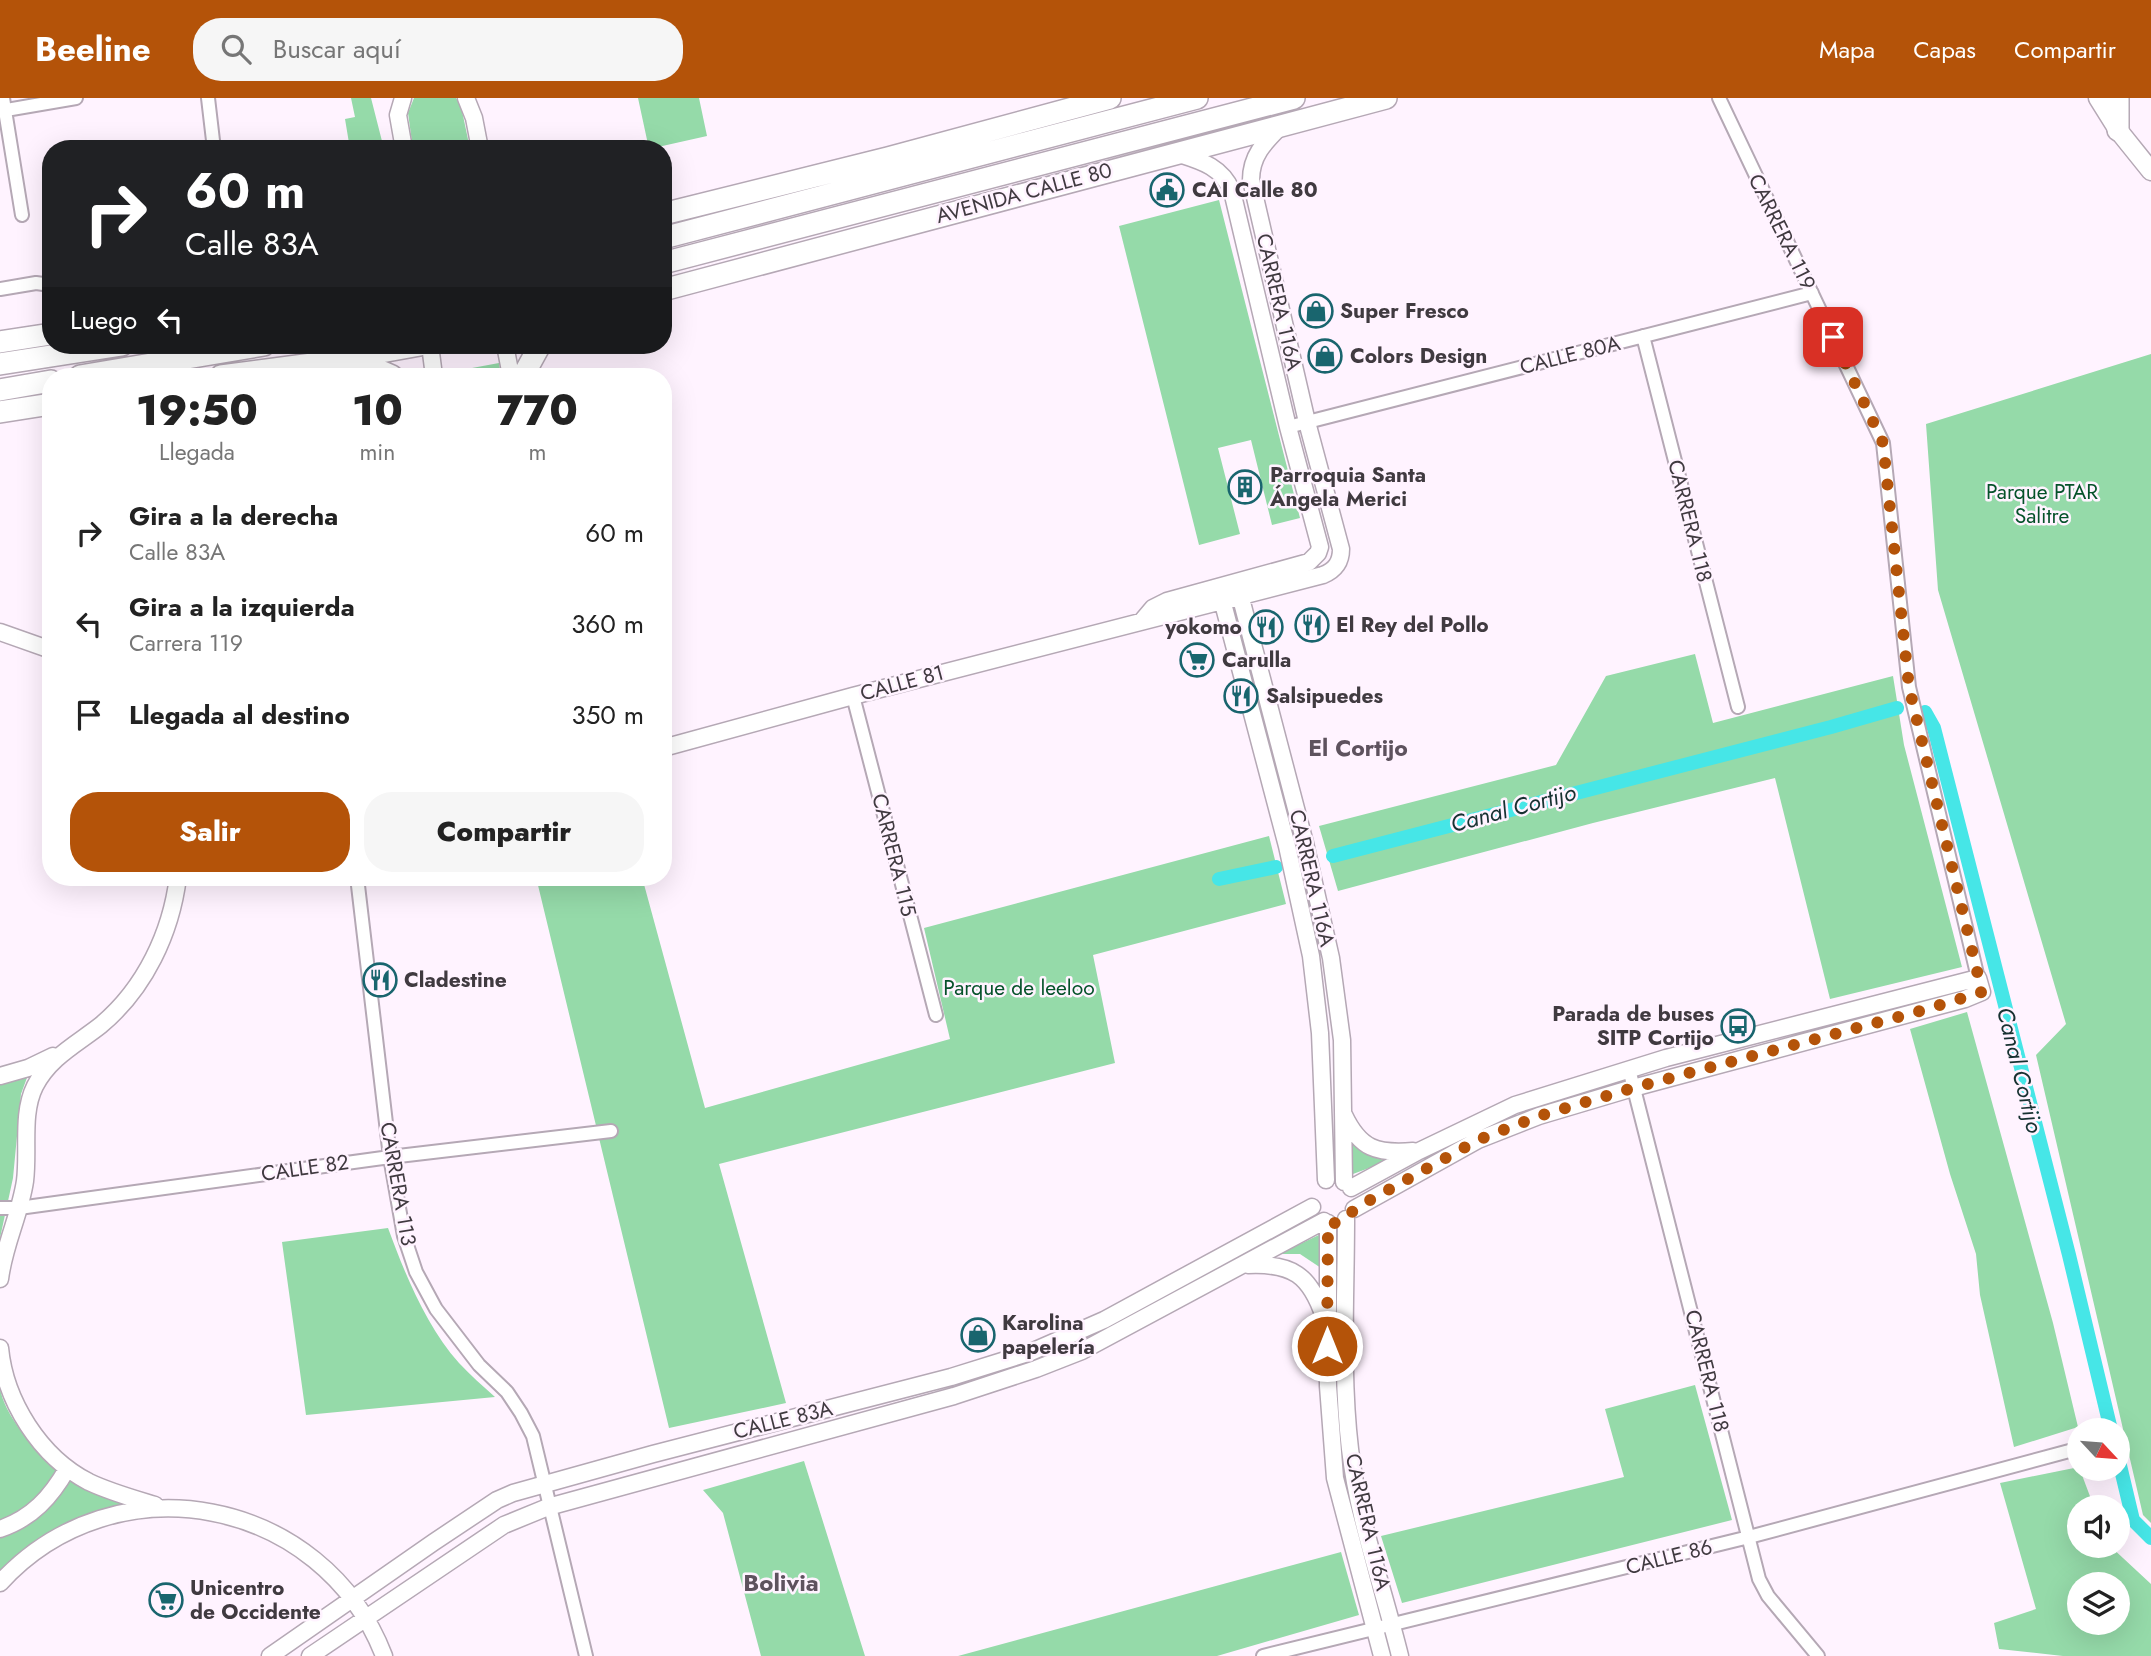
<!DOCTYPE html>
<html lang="es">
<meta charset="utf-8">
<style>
body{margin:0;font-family:Jost,sans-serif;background:#f6f6f6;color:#222;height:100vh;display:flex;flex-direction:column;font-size:26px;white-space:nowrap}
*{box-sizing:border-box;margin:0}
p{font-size:23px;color:#767676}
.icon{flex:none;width:38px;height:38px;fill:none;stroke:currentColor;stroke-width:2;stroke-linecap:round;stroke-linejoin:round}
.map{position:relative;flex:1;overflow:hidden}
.panel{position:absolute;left:42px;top:270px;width:630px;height:518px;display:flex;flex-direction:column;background:#fff;border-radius:28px;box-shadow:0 7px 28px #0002}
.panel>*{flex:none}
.top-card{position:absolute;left:42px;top:42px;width:630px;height:214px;border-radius:28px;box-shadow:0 7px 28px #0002;background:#202124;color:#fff;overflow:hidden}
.needle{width:46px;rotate:116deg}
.fabs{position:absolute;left:2067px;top:1320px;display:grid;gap:14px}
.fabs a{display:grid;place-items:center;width:63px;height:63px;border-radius:50%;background:#fff;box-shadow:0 7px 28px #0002;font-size:35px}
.pin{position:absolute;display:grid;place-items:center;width:60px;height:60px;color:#fff;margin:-30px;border-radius:14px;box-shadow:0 4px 10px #0006}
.me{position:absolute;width:77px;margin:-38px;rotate:0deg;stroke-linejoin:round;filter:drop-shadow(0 0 5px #0008)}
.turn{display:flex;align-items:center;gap:24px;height:147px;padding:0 28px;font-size:32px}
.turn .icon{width:91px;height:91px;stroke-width:2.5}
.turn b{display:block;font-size:49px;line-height:60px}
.then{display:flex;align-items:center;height:66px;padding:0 28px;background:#0003;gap:14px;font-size:26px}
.eta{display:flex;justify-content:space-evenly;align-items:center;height:119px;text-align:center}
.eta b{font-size:42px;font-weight:800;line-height:49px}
.action{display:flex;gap:14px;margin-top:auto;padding:14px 28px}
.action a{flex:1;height:80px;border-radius:28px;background:#b45309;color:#fff;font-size:28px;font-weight:800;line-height:80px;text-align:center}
.action a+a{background:#f6f6f6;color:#222}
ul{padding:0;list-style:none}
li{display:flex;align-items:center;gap:21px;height:91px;padding:0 28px}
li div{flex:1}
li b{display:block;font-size:26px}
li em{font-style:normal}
header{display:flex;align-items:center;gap:42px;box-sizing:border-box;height:98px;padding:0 35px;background:#b45309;color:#fff}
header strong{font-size:33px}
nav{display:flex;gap:38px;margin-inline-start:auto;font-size:24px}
.search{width:490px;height:63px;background:#f6f6f6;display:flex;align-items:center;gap:18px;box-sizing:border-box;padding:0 24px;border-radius:28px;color:#767676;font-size:26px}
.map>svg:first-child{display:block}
</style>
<header>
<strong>Beeline</strong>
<div class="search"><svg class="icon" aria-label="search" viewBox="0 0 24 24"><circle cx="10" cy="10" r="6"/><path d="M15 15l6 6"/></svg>Buscar aquí</div>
<nav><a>Mapa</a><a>Capas</a><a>Compartir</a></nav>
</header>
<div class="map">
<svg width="2151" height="1558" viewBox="0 0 2151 1558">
<rect width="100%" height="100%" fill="#fff3ff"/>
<path fill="#95daa9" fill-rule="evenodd" d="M351 0H371L384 51H350L345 21 355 19Z
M414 0H456L461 8 470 51H413L408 15Z
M638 0H699L707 38 649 51Z
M1219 102 1300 420 1272 427 1251 342 1218 350 1240 436 1199 447 1119 128Z
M2151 256V1425L2143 1417 2036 957 2066 926 1938 492 1926 326Z
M499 265 501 278H446L445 275Z
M1695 556 1713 625 1893 578 1904 647 1962 869 1830 901 1775 680 1593 725 1338 793 1319 728 1556 667 1606 578Z
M1269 738 1286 806 1093 857 1115 965 719 1066 786 1305 669 1330 536 779H642L705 1010 950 941 924 830Z
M1967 914 2053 1225 2078 1329 2014 1349 1980 1197 1976 1156 1950 1076 1910 931Z
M28 977 21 996 13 1080 0 1140V987Z
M1352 1045 1373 1059 1388 1063 1353 1076Z
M388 1130C405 1176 426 1228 459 1265 470 1277 483 1288 495 1299L306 1317 282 1144Z
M1321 1136V1170L1300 1156H1279Z
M1695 1287 1732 1422 1402 1505 1381 1438 1624 1379 1605 1311Z
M0 1290C5 1323 52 1373 81 1389 98 1399 115 1403 133 1407 81 1418 35 1434 0 1476Z
M804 1363 865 1558H761L723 1415 703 1392Z
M2079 1369 2094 1409H2079V1447H2109L2151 1486V1558H2063L1999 1551 1994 1525 2036 1511 2000 1385ZM2079 1486H2118V1524H2079Z
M1341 1454 1359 1517 1217 1558H958Z"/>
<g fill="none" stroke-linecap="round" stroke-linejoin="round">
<path stroke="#46e6e7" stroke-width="14" d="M1925 614 1934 630 2069 1157 2111 1332
M1333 758 1831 629 1897 610
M1219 781 1276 769
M2118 1359 2133 1422 2151 1440"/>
<defs>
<path id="minor" d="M3 0 22 117
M208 0 214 51
M1719 0 1883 345 1909 589 1978 880
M0 13 76 0
M0 191 36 185 51 187
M1643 238 1738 609
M1288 329 1812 195
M853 598 936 917
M357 779 390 1059 404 1138 416 1174 436 1211 479 1267 507 1294 521 1315 533 1338 586 1558
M1629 971 1759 1481 1768 1498 1818 1558
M0 1110H19L390 1059 611 1033
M1263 1558 1749 1439 2073 1352"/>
<path id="tertiary" d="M403 0 398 17 404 51
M466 0 474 20 480 51
M430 247 434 278
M505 247 511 278
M1238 489 1305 745 1331 860 1342 942 1344 1084
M1220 494 1287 748 1311 858 1320 935 1326 1082
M1142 523 1153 510 1167 503 1309 464 1318 455 1320 449 1288 329 1232 93C1221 68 1201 63 1176 55
M0 534 51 552
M663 650 853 598 1323 477C1335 472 1341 465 1341 451L1307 324 1251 82C1251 57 1265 44 1282 27
M0 978 28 970 53 958
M1344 1017C1360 1051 1377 1056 1413 1053
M1351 1090 1419 1053 1515 1007 1666 960 1978 880 1982 894 1965 901 1633 990 1539 1018 1478 1042 1354 1111
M1346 1121C1346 1197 1341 1275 1350 1351 1358 1421 1383 1489 1400 1558
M1328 1125V1288L1335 1380 1382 1558
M1248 1167C1292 1165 1310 1177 1324 1219
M0 1181C4 1147 20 1117 25 1083 29 1052 21 1016 35 988 50 959 77 946 101 927 145 890 171 835 178 779
M0 1250C5 1303 40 1359 89 1384 110 1394 132 1400 155 1407
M0 1431C32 1420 51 1399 67 1371
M0 1485C115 1359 323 1399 384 1558
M270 1558 434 1444 497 1402 513 1395 653 1356 951 1279 1031 1254 1104 1222 1312 1109
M310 1558 504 1427 548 1409 954 1298 1036 1271 1082 1253 1324 1123"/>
<path id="secondary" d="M2098 0 2118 32 2151 73"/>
<path id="trunk" d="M2118 0V32
M663 116 888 60 1110 0
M663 140 1197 0
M663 165 1294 0
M663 192 1386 0
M0 244 51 236
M347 265 376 271 392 278
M0 266 122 247
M80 278 264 247
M221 278 320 265 420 247
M523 278 540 247
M0 292 51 283
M0 314 51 306"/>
</defs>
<use href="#minor" stroke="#b5a8b5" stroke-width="16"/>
<use href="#tertiary" stroke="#b5a8b5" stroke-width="19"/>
<use href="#secondary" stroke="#b5a8b5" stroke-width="21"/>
<use href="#trunk" stroke="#b5a8b5" stroke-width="24"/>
<use href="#minor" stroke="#fff" stroke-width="12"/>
<use href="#tertiary" stroke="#fff" stroke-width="16"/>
<use href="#secondary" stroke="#fff" stroke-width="18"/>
<use href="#trunk" stroke="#fff" stroke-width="21"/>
</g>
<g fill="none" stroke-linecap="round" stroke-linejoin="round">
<path stroke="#b45309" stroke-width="12" stroke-dasharray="0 21.6" d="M1327 1248 1328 1125C1340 1126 1348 1121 1354 1111L1478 1042 1539 1018 1633 990 1924 912 1982 894 1909 589 1883 345 1833 239"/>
</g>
<defs>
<symbol id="civic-ring" viewBox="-11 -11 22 22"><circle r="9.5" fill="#fff3ff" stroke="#19656e" stroke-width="1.5"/><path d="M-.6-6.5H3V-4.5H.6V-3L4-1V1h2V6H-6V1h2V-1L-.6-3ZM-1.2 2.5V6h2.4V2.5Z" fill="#19656e"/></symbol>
<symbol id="shop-ring" viewBox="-11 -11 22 22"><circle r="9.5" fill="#fff3ff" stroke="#19656e" stroke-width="1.5"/><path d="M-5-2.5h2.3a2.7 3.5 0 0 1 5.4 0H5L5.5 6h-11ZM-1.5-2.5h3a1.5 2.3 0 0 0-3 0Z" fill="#19656e"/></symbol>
<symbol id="building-ring" viewBox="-11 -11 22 22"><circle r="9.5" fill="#fff3ff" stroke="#19656e" stroke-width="1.5"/><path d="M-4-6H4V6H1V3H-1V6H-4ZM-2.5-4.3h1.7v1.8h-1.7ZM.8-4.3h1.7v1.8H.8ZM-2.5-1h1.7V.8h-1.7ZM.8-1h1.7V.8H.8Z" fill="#19656e"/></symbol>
<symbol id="restaurant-ring" viewBox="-11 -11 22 22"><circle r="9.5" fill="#fff3ff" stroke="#19656e" stroke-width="1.5"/><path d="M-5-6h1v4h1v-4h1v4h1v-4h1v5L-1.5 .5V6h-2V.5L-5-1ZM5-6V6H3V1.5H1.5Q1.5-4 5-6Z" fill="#19656e"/></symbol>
<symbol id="supermarket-ring" viewBox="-11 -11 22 22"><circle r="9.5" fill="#fff3ff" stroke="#19656e" stroke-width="1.5"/><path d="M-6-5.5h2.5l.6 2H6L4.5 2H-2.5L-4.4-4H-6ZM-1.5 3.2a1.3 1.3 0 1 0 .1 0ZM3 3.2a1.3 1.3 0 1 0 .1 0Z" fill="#19656e"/></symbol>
<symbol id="bus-ring" viewBox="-11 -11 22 22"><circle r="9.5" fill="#fff3ff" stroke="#19656e" stroke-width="1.5"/><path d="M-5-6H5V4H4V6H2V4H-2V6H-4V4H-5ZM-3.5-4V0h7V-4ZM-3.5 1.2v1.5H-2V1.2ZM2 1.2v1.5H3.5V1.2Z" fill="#19656e"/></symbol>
</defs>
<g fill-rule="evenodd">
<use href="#civic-ring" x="1148" y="73" width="38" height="38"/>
<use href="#shop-ring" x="1297" y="194" width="38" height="38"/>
<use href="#shop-ring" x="1306" y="239" width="38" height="38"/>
<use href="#building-ring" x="1226" y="370" width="38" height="38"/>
<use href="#restaurant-ring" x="1293" y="508" width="38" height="38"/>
<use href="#restaurant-ring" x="1247" y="510" width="38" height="38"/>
<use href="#supermarket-ring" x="1178" y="543" width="38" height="38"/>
<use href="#restaurant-ring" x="1222" y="579" width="38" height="38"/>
<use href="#restaurant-ring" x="361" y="863" width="38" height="38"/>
<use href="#bus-ring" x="1719" y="909" width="38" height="38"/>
<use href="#shop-ring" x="959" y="1218" width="38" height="38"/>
<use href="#supermarket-ring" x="147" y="1483" width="38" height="38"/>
</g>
<g text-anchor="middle" stroke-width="5" stroke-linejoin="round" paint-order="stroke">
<g font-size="21" font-weight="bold" fill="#403a40" stroke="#fff3ff" text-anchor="start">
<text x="1192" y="99">CAI Calle 80</text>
<text x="1340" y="220">Super Fresco</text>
<text x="1350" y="265">Colors Design</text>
<text x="1270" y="384">Parroquia Santa<tspan x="1270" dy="24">Ángela Merici</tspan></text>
<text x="1336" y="534">El Rey del Pollo</text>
<text x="1242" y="536" text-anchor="end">yokomo</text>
<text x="1222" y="569">Carulla</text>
<text x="1266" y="605">Salsipuedes</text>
<text x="404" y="889">Cladestine</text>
<text x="1714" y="923" text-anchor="end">Parada de buses<tspan x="1714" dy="24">SITP Cortijo</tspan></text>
<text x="1002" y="1232">Karolina<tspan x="1002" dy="24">papelería</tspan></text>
<text x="190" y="1497">Unicentro<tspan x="190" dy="24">de Occidente</tspan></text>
</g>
<g font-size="21" fill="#403a40" stroke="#fff3ff">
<text transform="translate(1024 95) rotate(-15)" y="7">AVENIDA CALLE 80</text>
<text transform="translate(1782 134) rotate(64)" y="7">CARRERA 119</text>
<text transform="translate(1279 204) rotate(77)" y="7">CARRERA 116A</text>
<text transform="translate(1570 257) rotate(-14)" y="7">CALLE 80A</text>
<text transform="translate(1690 423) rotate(76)" y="7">CARRERA 118</text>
<text transform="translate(902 585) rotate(-15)" y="7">CALLE 81</text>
<text transform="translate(894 757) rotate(76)" y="7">CARRERA 115</text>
<text transform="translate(1312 780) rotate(77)" y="7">CARRERA 116A</text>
<text transform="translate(305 1070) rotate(-8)" y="7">CALLE 82</text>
<text transform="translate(398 1086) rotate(80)" y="7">CARRERA 113</text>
<text transform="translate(1707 1273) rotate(76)" y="7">CARRERA 118</text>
<text transform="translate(783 1322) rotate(-14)" y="7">CALLE 83A</text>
<text transform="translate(1368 1424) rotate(77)" y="7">CARRERA 116A</text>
<text transform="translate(1669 1459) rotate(-14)" y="7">CALLE 86</text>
</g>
<g font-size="21" fill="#05522a" stroke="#fff3ff">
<text x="2042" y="401">Parque PTAR<tspan x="2042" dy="24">Salitre</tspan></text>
<text x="1019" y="897">Parque de leeloo</text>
</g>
<g font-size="23" font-weight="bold" fill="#5e525e" stroke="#fff3ff">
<text x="1358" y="658">El Cortijo</text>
</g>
<g font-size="23" font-style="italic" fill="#173131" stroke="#fff3ff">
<text transform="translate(1513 710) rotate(-15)" y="8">Canal Cortijo</text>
<text transform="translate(2020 972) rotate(76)" y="8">Canal Cortijo</text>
</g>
<g font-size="24" font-weight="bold" fill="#5e525e" stroke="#fff3ff">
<text x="781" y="1493">Bolivia</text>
</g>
</g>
</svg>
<div class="fabs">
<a><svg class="needle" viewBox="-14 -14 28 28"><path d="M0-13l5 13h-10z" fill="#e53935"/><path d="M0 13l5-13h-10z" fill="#767676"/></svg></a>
<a><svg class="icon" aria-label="sound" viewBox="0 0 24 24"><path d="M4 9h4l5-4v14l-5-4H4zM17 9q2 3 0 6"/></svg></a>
<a><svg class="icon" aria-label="layers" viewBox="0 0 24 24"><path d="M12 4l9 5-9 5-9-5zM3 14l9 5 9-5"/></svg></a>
</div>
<div class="pin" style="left:1833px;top:239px;background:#d93025"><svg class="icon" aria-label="arrive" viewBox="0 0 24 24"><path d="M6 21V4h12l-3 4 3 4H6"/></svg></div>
<svg class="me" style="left:1327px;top:1248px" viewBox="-20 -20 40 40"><circle r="17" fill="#b45309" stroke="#fff" stroke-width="3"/><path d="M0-11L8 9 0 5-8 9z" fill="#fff"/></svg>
<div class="top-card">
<div class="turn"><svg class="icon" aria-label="right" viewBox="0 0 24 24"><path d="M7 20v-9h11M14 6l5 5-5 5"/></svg><div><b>60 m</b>Calle 83A</div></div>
<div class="then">Luego<svg class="icon" aria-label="left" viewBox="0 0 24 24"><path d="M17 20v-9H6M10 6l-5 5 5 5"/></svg></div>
</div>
<section class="panel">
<div class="eta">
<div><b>19:50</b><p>Llegada</p></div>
<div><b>10</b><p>min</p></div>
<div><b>770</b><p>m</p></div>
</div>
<ul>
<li><svg class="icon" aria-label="right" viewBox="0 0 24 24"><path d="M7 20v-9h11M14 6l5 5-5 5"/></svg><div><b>Gira a la derecha</b><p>Calle 83A</p></div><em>60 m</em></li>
<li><svg class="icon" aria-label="left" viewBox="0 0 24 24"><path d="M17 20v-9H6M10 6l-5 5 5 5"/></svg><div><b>Gira a la izquierda</b><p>Carrera 119</p></div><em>360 m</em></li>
<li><svg class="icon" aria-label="arrive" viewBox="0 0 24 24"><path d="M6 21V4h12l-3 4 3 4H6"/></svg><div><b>Llegada al destino</b></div><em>350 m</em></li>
</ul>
<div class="action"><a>Salir</a><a>Compartir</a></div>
</section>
</div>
